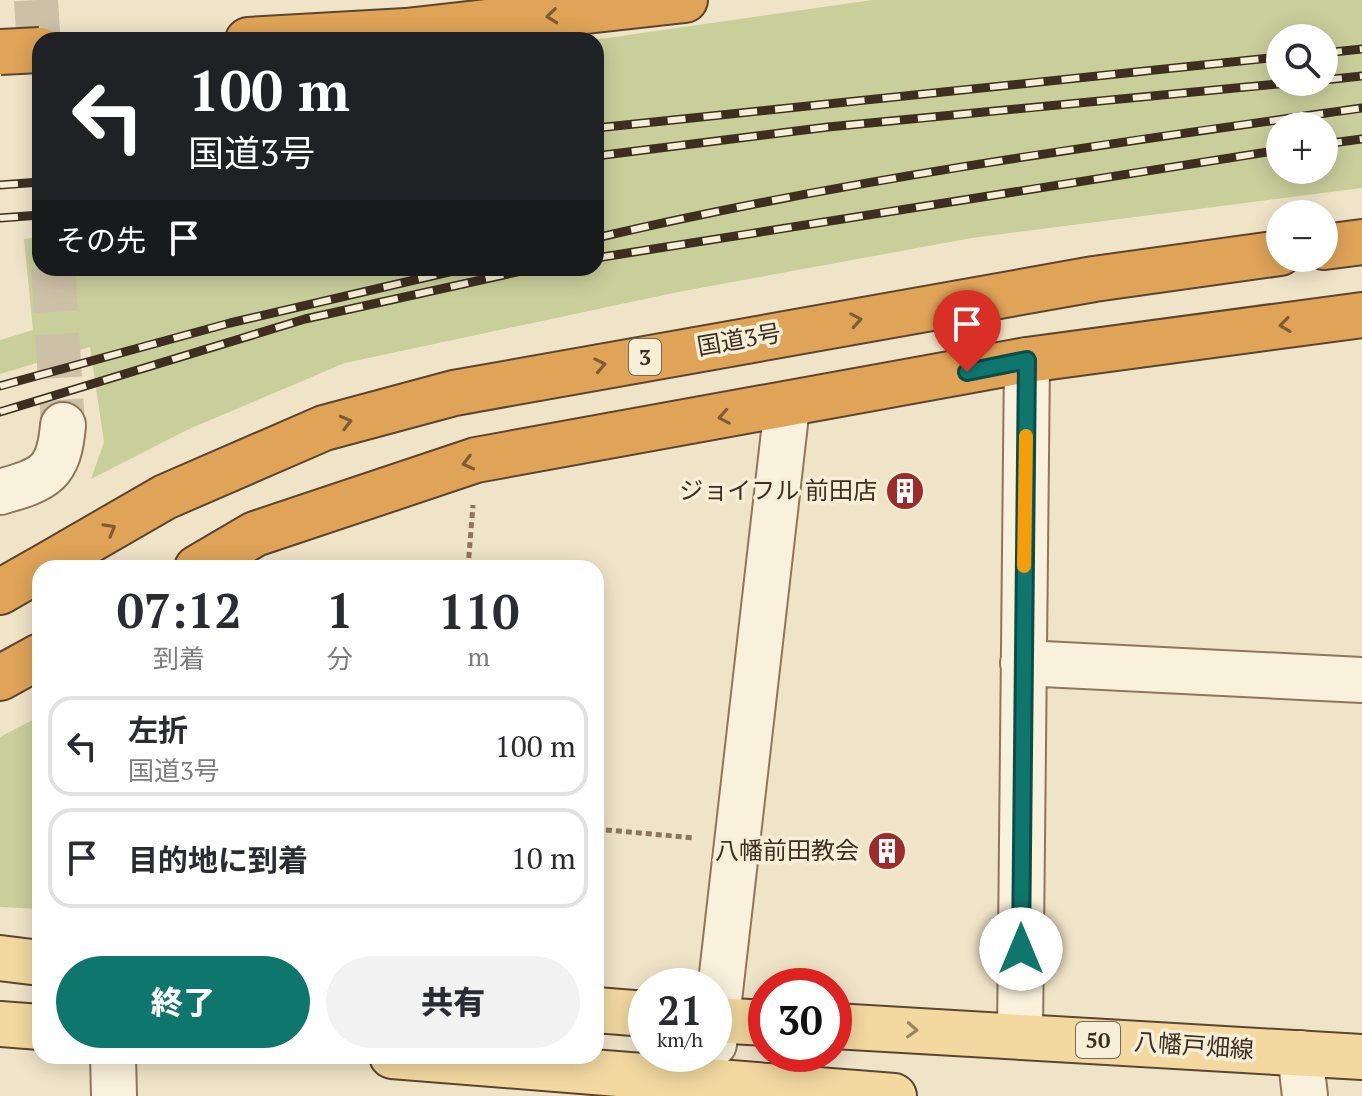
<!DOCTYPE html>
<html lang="ja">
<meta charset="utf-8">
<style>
body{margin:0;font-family:"PT Serif","Noto Sans JP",serif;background:#f2f2f3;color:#2b2b33;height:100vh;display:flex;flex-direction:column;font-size:30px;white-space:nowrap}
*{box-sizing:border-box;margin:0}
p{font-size:26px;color:#7c7c81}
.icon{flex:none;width:44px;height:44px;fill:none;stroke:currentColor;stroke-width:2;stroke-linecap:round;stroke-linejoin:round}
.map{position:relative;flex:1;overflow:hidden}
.side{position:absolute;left:32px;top:560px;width:572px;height:504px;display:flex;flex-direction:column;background:#fff;border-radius:24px;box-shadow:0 4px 20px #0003}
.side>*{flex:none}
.guide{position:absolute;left:32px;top:32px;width:572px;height:244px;border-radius:24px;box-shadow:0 4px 20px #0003;background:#202124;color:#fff;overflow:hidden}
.controls{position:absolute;left:1266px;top:24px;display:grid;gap:16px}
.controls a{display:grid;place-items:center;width:72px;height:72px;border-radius:50%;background:#fff;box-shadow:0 4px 20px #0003;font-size:40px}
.speed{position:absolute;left:628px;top:968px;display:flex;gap:16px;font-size:40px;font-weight:700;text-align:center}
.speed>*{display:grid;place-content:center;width:104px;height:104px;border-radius:50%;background:#fff;box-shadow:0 4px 20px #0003;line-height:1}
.speed small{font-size:20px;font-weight:400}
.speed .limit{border:12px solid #d22;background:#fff;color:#111}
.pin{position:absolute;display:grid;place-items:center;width:68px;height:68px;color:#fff;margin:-82px -34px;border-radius:50% 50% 50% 0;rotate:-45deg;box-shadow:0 0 8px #0007}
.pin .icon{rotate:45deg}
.me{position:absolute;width:88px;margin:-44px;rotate:0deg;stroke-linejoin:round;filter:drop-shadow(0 0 6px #0008)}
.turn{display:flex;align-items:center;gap:28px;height:168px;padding:0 24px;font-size:36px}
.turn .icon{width:104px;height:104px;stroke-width:2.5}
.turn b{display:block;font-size:56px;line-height:68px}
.then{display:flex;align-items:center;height:76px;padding:0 24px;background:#0003;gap:16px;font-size:30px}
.eta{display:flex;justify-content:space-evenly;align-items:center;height:136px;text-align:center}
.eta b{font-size:48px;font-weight:800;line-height:56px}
.button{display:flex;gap:16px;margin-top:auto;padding:16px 24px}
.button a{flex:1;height:92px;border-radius:48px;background:#0f766e;color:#fff;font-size:32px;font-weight:800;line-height:92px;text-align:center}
.button a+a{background:#f2f2f3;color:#2b2b33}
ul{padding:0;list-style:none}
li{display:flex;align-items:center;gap:24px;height:100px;margin:0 16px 12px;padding:0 8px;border:4px solid #e1e1e2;border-radius:24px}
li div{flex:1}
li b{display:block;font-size:30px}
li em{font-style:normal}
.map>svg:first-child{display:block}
</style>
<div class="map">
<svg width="1362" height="1096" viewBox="0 0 1362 1096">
<rect width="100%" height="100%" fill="#f0e4c8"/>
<path fill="#c9cf9b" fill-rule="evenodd" d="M872 0H1362V188L972 238 678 292 345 363 189 429 91 479 104 442 90 347 0 374V340L33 330 24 239 40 237V268H596V40H593ZM1280 38H1324V82H1280ZM1280 126H1324V170H1280Z
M40 716V909L0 907V737Z"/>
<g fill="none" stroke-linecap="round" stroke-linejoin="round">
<path stroke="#ccc0a6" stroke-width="44" stroke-dasharray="44 22" stroke-linecap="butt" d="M36 0 40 65
M53 268 63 425"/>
<defs>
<path id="minor" d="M0 492C45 479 59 474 63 425
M1023 663 1362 680
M1020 1034 1027 360
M714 1044 787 406
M1300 1053 1305 1096
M113 1056 114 1096"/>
<path id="major" d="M0 958 40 963
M596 1010 646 1014
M714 1020 766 1023
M0 1024 40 1027
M834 1026 1362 1057
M392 1056 894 1096"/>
<path id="highway" d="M248 40 406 31 685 0
M1324 247 1362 242
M42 568 165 497 324 428 454 393 1094 279 1280 253
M197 568 255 534 476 460 1027 360 1362 315
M0 592 40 569
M0 678 40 656"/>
</defs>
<use href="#minor" stroke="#8d765c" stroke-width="48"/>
<use href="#major" stroke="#5b4430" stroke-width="48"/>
<use href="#highway" stroke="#5b4430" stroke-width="48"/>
<path stroke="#8d765c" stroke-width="5" stroke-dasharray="6 4" stroke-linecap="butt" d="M468 568 473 505
M596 829 695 838"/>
<use href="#minor" stroke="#faf1dc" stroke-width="44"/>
<use href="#major" stroke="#f3d9a0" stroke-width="44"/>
<use href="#highway" stroke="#e0a458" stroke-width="44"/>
<defs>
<path id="rail" d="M1324 53 1362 49
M1324 80 1362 76
M596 128 1280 57
M1324 144 1362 139
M596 156 828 127 1299 82
M0 185 40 182
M0 218 40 215
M596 238C848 179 1106 144 1362 108
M596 258 1280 150
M0 386 230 323 466 268
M0 412 305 319 535 268"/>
</defs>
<use href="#rail" stroke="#3d2e20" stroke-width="9"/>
<use href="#rail" stroke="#f7eed8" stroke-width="6" stroke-dasharray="18" stroke-linecap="butt"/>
<defs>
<path id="highway-bridge" d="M0 52 40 50"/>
</defs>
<use href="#highway-bridge" stroke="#5b4430" stroke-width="48" stroke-linecap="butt"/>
<use href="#highway-bridge" stroke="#e0a458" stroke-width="44"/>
</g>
<defs><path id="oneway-chevron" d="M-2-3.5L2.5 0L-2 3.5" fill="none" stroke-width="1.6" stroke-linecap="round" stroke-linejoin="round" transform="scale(2)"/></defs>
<g stroke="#7e5d36">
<use href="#oneway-chevron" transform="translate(552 16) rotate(174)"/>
<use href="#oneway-chevron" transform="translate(856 320) rotate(-10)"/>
<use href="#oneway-chevron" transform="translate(1285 325) rotate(172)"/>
<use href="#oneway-chevron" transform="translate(600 365) rotate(-11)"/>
<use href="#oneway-chevron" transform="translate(724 417) rotate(170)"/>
<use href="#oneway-chevron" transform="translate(346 422) rotate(-15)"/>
<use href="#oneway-chevron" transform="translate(468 463) rotate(166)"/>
<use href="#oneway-chevron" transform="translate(110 529) rotate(-30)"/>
</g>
<use stroke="#988460" href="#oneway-chevron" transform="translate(912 1030) rotate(3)"/>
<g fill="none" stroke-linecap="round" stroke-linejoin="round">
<defs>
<path id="route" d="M967 372 1027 360 1021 949"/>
</defs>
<use href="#route" stroke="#0a4d48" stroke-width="20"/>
<use href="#route" stroke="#0f766e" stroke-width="14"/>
<path stroke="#f59e0b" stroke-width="14" d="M1024 566 1026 436"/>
</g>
<defs>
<symbol id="building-disc" viewBox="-11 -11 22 22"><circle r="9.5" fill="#9e2a2b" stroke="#f7eed8"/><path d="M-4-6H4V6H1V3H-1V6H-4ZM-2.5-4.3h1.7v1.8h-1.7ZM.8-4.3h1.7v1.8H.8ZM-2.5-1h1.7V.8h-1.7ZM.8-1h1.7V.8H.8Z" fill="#fff"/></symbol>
</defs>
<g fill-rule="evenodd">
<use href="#building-disc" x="883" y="469" width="44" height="44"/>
<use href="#building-disc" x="865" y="829" width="44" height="44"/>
</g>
<g text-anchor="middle" stroke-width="7" stroke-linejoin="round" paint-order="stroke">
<g fill="#f7eed8" stroke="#756857" stroke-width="2">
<rect x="629" y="339" width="32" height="36" rx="6"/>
<rect x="1076" y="1022" width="44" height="36" rx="6"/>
</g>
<g font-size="22" font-weight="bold" fill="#3d2e20">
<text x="645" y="365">3</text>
<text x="1098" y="1048">50</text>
</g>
<g font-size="24" fill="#3d2e20" stroke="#f7eed8">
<text transform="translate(739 340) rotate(-10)" y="8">国道3号</text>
<text transform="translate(1194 1046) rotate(4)" y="8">八幡戸畑線</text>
</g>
<g font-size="24" fill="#3d2e20" stroke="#f7eed8" text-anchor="end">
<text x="877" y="499">ジョイフル 前田店</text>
<text x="859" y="859">八幡前田教会</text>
</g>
</g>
</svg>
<div class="controls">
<a><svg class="icon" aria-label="search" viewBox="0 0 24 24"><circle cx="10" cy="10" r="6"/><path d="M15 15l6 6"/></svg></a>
<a>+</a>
<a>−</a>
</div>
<div class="speed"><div>21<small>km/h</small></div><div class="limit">30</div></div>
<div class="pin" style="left:967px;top:372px;background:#d93025"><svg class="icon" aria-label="arrive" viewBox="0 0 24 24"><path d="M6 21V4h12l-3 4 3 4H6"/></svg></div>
<svg class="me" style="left:1021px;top:949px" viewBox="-20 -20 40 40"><circle r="19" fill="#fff"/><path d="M0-13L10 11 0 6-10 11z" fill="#0f766e"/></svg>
<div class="guide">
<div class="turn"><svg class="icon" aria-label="left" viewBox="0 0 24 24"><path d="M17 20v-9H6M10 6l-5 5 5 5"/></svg><div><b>100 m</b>国道3号</div></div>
<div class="then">その先<svg class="icon" aria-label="arrive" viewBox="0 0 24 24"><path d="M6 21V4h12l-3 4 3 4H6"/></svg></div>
</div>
<section class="side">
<div class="eta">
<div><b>07:12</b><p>到着</p></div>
<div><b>1</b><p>分</p></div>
<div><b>110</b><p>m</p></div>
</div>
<ul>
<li><svg class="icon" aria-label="left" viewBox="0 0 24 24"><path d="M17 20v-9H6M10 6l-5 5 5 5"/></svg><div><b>左折</b><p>国道3号</p></div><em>100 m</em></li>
<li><svg class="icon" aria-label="arrive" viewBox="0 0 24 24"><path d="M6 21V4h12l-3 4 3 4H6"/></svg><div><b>目的地に到着</b></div><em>10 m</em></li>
</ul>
<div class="button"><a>終了</a><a>共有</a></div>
</section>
</div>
